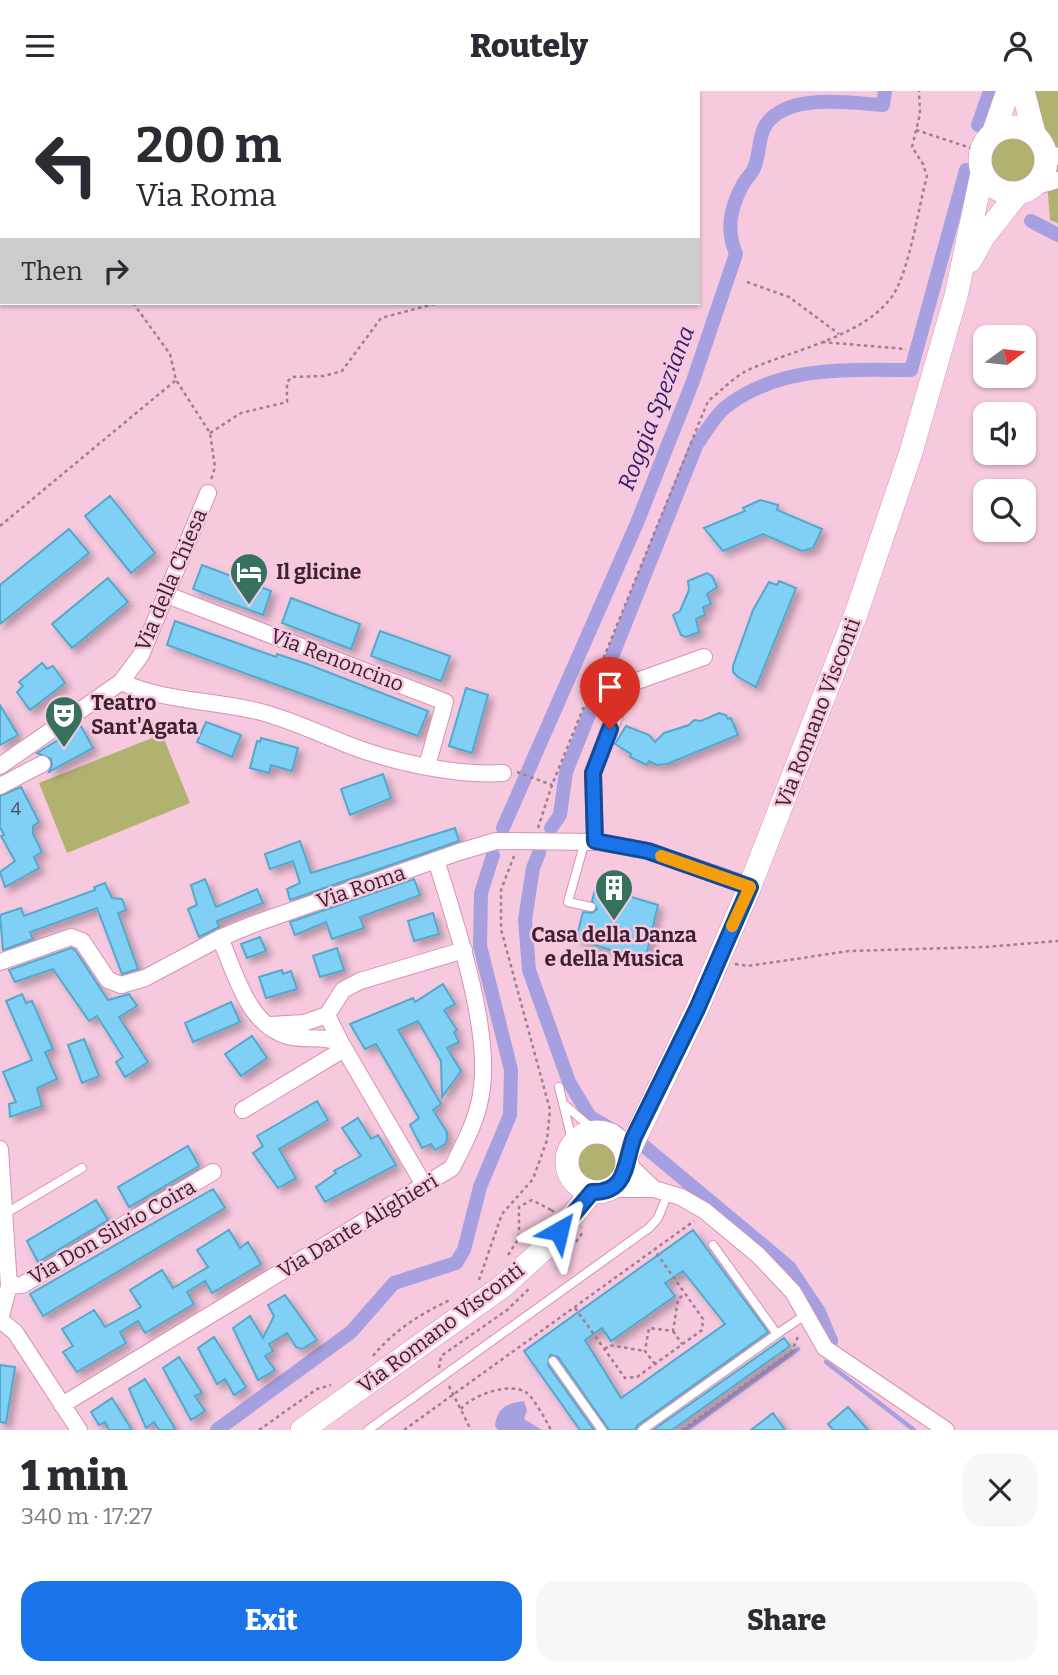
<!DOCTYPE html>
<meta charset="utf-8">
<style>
body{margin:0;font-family:Bitter,serif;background:#f7f7f7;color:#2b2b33;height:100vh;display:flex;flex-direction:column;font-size:26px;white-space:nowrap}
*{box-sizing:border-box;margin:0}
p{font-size:23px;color:#7c7c81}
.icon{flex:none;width:38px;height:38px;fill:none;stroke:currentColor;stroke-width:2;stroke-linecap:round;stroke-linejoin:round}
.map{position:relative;height:1339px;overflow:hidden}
.drawer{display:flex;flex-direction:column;background:#fff;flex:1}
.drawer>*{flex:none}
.banner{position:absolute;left:0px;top:0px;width:700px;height:214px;box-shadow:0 2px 5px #0004;background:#fff;color:#2b2b33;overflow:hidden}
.needle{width:46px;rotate:75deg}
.fabs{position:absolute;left:973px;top:234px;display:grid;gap:14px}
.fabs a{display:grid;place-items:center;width:63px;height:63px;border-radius:14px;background:#fff;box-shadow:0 2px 5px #0004;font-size:35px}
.pin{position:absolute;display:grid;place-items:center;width:60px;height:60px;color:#fff;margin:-72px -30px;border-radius:50% 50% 50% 0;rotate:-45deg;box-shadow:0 0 7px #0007}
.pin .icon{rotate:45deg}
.me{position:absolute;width:77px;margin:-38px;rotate:37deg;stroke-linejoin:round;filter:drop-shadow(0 0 5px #0008)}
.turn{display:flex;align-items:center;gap:24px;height:147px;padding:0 21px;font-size:32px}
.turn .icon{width:91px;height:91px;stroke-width:2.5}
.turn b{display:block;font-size:49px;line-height:60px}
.then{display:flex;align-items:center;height:66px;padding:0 21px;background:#0003;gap:14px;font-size:26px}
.round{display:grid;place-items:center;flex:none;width:74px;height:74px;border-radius:21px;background:#f7f7f7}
.overview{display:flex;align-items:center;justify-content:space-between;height:119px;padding:0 21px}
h1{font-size:42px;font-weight:800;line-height:52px}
.cta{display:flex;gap:14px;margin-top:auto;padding:14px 21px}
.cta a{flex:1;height:80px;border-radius:21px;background:#1a73e8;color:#fff;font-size:28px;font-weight:800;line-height:80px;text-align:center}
.cta a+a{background:#f7f7f7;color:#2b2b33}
header{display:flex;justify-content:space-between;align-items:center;height:91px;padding:0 21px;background:#fff;font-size:32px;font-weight:800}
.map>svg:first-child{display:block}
</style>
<header><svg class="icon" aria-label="menu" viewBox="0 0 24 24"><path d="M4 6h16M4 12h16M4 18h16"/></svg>Routely<svg class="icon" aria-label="person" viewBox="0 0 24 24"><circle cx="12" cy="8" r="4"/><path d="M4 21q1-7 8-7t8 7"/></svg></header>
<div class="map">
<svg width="1058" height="1339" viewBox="0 0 1058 1339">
<defs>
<filter id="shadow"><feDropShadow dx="5" dy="5" stdDeviation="3.5" flood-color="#0004"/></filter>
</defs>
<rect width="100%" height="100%" fill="#f7c9df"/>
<path fill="#b1b170" d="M1032 0H1058V132L1050 129 1043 40Z
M987 69a26 26 0 1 1 52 0a26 26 0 1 1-52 0Z
M162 643 190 712 67 762 39 692Z
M577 1071a21 21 0 1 1 42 0a21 21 0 1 1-42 0Z"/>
<path fill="#a6a0e1" d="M524 1310 527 1319 524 1328 542 1339H498L495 1335C497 1317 507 1312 524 1310Z"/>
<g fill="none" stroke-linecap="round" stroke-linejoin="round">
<path stroke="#a6a0e1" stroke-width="4.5" d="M826 1271 914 1339
M686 1339 798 1258"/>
<path stroke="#a6a0e1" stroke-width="14" d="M978 34 990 0
M1031 130 1058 144
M503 737 637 432 693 290 736 163C726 139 730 118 742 95 745 89 751 84 754 77 760 64 758 48 765 35 786 1 850 12 883 14L885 0
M551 737 560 724 566 681 697 353C706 341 715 324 727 315 781 274 847 279 911 279L966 79
M539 762 533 777 525 829 529 879 569 991 590 1026 618 1042
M644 1055 789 1176 819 1221 831 1250
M217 1339 351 1241 394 1192 456 1172 464 1159 480 1096 510 1024 511 979 480 855 481 802 493 764"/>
</g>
<path fill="#7fd0f4" stroke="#53a8cc" stroke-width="2" fill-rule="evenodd" filter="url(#shadow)" d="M110 405 155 462 131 482 85 425Z
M760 409 778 414 777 419 822 438 813 457 802 460 763 443 723 460 704 437 745 420 743 417Z
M69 438 89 462 0 533V494Z
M202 474 271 500 263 524 193 498Z
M707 482 712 485 717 496 707 503 711 513 703 516 705 524 696 528 699 541 686 546 681 544 673 524 680 520 689 499 688 490Z
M108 487 128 511 72 557 52 533Z
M779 490 796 497 756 596 738 586 733 581V575L753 519 769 491 777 494Z
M291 507 360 533 351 558 282 532Z
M175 530 276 566 277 563 307 573 428 620 418 645 167 554Z
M380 540 450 565 441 590 371 565Z
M42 572 47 578 53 575 65 592 30 619 17 601 23 595 19 591Z
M466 597 488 604 472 662 449 655Z
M0 614 18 644 0 654Z
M719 622 726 624 728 628 731 627 738 644 667 673 657 674 649 670 647 674 630 666 631 663 615 653 626 635 649 644 655 651 664 642 689 634 694 629 701 630Z
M206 631 241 644 232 666 197 651Z
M81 635 93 657 49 681 52 674 51 668 37 662Z
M261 647 298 657 292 680 271 674 269 682 250 677 257 650 260 651Z
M383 683 391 707 350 724 341 698Z
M21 696 39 731 33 735V743L42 761 34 766 39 777 5 796 0 781 15 770 1 745 4 744 0 736V705Z
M455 737 459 750 290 809 287 798 300 792 293 770 270 778 265 763 300 750 311 782Z
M205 788 216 816 257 798 263 812 217 830 219 836 199 846 188 818 197 814 191 794Z
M414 788 420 804 360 826 364 837 332 848 326 831 295 844 290 831Z
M105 792 112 807 122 808 126 819 118 822 138 878 122 883 97 817 30 841 33 848 3 859 0 824 21 817 24 825 95 799 94 796Z
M595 799 607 802 608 799 658 814 645 870 576 848 583 821 592 822 597 818 592 810Z
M433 822 439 843 414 850 408 830Z
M260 846 266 860 247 867 241 853Z
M71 857 75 859 108 909 129 903 137 915 119 926 148 971 125 986 116 971 123 966 97 925 89 930 53 878 15 891 9 879Z
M337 857 344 879 320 886 313 865Z
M282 879 283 883 291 880 297 898 266 907 259 886Z
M443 893 455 913 444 919 457 939 454 941 459 951 447 957 461 980 442 1006 441 970 418 930 398 939 441 1013 433 1019 447 1041V1048L445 1053 435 1059 431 1053 422 1057 410 1034 419 1027 376 953 365 958 350 933 413 907 415 911Z
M22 903 26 912 32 910 53 958 45 961 57 988 37 997 42 1015 10 1026 9 1013 16 1011 3 981 32 969 6 910Z
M231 911 240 931 193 951 185 932Z
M252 945 267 967 241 985 225 963Z
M84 948 99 985 82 992 68 954Z
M317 1010 328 1029 279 1058 296 1087 278 1097 253 1062 263 1055 257 1045Z
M358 1027 371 1048 378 1044 396 1074 325 1111 316 1096 336 1082 334 1080 361 1065 342 1037Z
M188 1055 199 1075 129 1116 118 1096Z
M213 1098 225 1117 43 1225 30 1203Z
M96 1109 108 1129 38 1171 27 1150Z
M229 1139 240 1157 248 1151 261 1173 212 1202 205 1190 187 1201 194 1213 145 1242 138 1230 120 1241 126 1252 77 1281 63 1261 73 1255 62 1238 94 1219 105 1236 141 1216 130 1199 162 1179 173 1197 208 1176 197 1159Z
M693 1139 768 1241 638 1334 635 1339H609L558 1266 550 1264 548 1274 594 1339H580L524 1260ZM683 1180 725 1233 621 1307 585 1249 602 1237 611 1250 675 1205 665 1192Z
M285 1204 317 1249 302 1258 296 1256 287 1242 269 1253 273 1260 265 1265 275 1279 258 1289 233 1237 250 1225 263 1247 274 1225 268 1214Z
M214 1246 246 1296 234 1304 225 1288 217 1293 198 1257Z
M784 1247 790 1255 672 1339H653Z
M179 1266 202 1302 195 1305 205 1320 191 1329 163 1277Z
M0 1274 15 1276 6 1332 0 1331Z
M145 1288 176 1339H159L154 1331 146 1337 129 1298Z
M112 1307 132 1339H109L105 1331 99 1334 91 1321Z
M848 1316 868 1339H833L828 1333Z
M773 1322 785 1339H751Z"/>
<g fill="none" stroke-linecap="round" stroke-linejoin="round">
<defs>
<path id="lane" d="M585 750 568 811 591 816
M559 996 573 1053
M566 1015 595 1040
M3 1124 82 1077
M713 1154 777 1243 805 1224
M553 1270 602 1339
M368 1339 649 1137 658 1127 668 1102
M642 1339 777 1243"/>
<path id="street" d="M1045 59 1058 66
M1033 96 1058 89
M167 504 445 611 427 675
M121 591C166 611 214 609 261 621 291 629 318 642 346 653 391 671 456 685 503 682
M0 675 121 591 141 564 208 402
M0 695 42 673
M595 750 593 682 626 594 704 566
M220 847C235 881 248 935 288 945 307 950 322 944 341 952
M0 871 71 846 82 850 108 889 121 894 145 887 220 847 254 833 459 761 496 750 598 751 648 760 750 795
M270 934 304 932 327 924
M243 1019 344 958
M0 1058 9 1195 0 1228
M628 1073 654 1098
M424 1094 341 952 327 924 343 899 360 890 464 859
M612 1098H654L681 1106 705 1120 758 1164 793 1201 825 1257 946 1339
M9 1195 22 1194 213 1081
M0 1229 15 1241 79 1339
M62 1314 452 1077C465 1051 479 1026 482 996 490 934 455 830 436 769"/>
<path id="secondary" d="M1023 0 1034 42
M980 69a33 33 0 1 1 66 0a33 33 0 1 1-66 0Z
M994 40 1008 0
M970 170 984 145 1018 102
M567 1071a30 30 0 1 1 60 0a30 30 0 1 1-60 0Z
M627 1064 697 918 750 795 856 523 911 361 956 205 982 82
M302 1339 503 1195 548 1154 592 1101"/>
</defs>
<use href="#lane" stroke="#d891b4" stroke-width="10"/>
<use href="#street" stroke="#d891b4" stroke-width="18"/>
<use href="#secondary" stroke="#d891b4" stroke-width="24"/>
<path stroke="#a27c8f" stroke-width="2.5" stroke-dasharray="3.5 3.5" stroke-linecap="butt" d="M75 0V2
M480 0 481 2
M916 39 980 60
M747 191 789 206 839 243
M133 212 170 263 176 289 210 342 215 376 211 389
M822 251 906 258
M210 342 241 322 287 311V291L292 286 324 285 342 280 381 227 438 212
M0 435 176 289
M517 681 552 694
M538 737 552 694 708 310C720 301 733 287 746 280 790 259 876 244 898 195 912 163 918 119 927 85L923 73 912 56 920 23 919 0
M735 873 748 875 849 860 985 856 1058 850
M576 1151 583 1141
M508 1164 519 1147V1116L532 1109 551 1119
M479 1189 502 1123 533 1088 547 1049 550 1019 501 838V799L514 765
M575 1217 625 1287 637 1286 702 1239 703 1228 655 1160
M673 1240 682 1253
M605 1258 609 1254 645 1260
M373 1265C394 1239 422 1222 452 1208
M655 1273 645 1260 649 1237 673 1240 678 1208 685 1203
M439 1277 441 1265 507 1219 531 1196
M449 1295 471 1339
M461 1318C472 1304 511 1290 527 1302 533 1306 547 1331 551 1339
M259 1339 317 1298 331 1294
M404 1339 694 1130
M682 1339 792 1260 799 1243"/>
<use href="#lane" stroke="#fff" stroke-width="8"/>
<use href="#street" stroke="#fff" stroke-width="16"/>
<use href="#secondary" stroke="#fff" stroke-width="23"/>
<path stroke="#a27c8f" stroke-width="2.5" stroke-dasharray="3.5 3.5" stroke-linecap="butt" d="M551 1119 582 1137"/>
</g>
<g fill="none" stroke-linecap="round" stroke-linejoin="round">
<defs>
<path id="route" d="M559 1140 592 1101C628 1102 624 1072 634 1046L697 918 750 796 648 760 595 750 593 682 610 638"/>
</defs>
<use href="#route" stroke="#114b97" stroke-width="18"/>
<use href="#route" stroke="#1a73e8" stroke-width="12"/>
<path stroke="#f59e0b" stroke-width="12" d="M661 765 750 796 732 835"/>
</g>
<defs>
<symbol id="hotel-pin" viewBox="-11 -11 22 30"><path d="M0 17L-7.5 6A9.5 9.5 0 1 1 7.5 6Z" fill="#35715c" stroke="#f7c9df"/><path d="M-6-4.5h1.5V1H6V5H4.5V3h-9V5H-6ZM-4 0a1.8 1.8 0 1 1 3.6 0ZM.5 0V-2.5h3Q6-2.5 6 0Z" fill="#fff"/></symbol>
<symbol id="theatre-pin" viewBox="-11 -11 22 30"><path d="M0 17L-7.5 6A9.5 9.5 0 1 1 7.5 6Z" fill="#35715c" stroke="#f7c9df"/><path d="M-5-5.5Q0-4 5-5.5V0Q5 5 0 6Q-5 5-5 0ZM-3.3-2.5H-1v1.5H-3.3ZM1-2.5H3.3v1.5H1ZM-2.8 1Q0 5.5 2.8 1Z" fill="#fff"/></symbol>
<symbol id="building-pin" viewBox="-11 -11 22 30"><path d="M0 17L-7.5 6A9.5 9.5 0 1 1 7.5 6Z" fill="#35715c" stroke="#f7c9df"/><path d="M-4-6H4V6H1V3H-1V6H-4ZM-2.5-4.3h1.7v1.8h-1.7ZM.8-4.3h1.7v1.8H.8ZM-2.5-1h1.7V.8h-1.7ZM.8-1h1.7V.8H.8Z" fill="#fff"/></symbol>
</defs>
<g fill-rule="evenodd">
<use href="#hotel-pin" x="227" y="459" width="44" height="60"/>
<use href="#theatre-pin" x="42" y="602" width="44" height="60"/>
<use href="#building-pin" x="592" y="775" width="44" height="60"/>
</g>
<g text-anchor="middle" stroke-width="5" stroke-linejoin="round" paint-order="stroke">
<g font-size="18" fill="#4e4d61">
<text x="16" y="724">4</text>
</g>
<g font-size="21" font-weight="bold" fill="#3d2130" stroke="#f7c9df" text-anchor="start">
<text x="276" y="488">Il glicine</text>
<text x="91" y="619">Teatro<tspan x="91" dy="24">Sant'Agata</tspan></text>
<text x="614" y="851" text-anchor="middle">Casa della Danza<tspan x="614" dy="24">e della Musica</tspan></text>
</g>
<g font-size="21" fill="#3d2130" stroke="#f7c9df">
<text transform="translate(171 489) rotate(-67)" y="7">Via della Chiesa</text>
<text transform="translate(337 569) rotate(21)" y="7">Via Renoncino</text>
<text transform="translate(818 622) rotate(-69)" y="7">Via Romano Visconti</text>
<text transform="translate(361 796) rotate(-19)" y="7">Via Roma</text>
<text transform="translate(358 1135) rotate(-31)" y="7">Via Dante Alighieri</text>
<text transform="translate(112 1141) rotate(-30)" y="7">Via Don Silvio Coira</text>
<text transform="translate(441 1237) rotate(-37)" y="7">Via Romano Visconti</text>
</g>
<g font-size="23" font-style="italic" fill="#2f1c67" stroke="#f7c9df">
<text transform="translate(656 317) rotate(-69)" y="8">Roggia Speziana</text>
</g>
</g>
</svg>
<div class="fabs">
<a><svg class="needle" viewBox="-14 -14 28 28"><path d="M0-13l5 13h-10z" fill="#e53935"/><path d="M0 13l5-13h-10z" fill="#7c7c81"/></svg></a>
<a><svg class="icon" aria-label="sound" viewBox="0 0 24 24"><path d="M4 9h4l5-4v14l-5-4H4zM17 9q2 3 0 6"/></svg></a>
<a><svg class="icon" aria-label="search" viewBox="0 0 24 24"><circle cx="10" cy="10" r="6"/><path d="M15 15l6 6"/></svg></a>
</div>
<div class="pin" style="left:610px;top:638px;background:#d93025"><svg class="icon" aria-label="arrive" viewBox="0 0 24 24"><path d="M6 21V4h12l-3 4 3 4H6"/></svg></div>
<svg class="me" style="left:559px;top:1140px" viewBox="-20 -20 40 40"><path d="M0-17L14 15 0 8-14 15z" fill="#1a73e8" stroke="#fff" stroke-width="4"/></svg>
<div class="banner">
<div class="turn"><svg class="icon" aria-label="left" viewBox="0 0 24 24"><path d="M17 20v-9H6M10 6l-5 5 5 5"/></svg><div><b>200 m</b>Via Roma</div></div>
<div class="then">Then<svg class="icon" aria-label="right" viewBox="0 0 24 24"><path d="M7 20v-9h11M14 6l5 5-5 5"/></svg></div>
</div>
</div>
<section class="drawer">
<div class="overview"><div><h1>1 min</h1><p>340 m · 17:27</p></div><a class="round"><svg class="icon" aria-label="close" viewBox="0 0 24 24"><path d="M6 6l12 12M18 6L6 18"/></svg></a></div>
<div class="cta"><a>Exit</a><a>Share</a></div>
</section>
